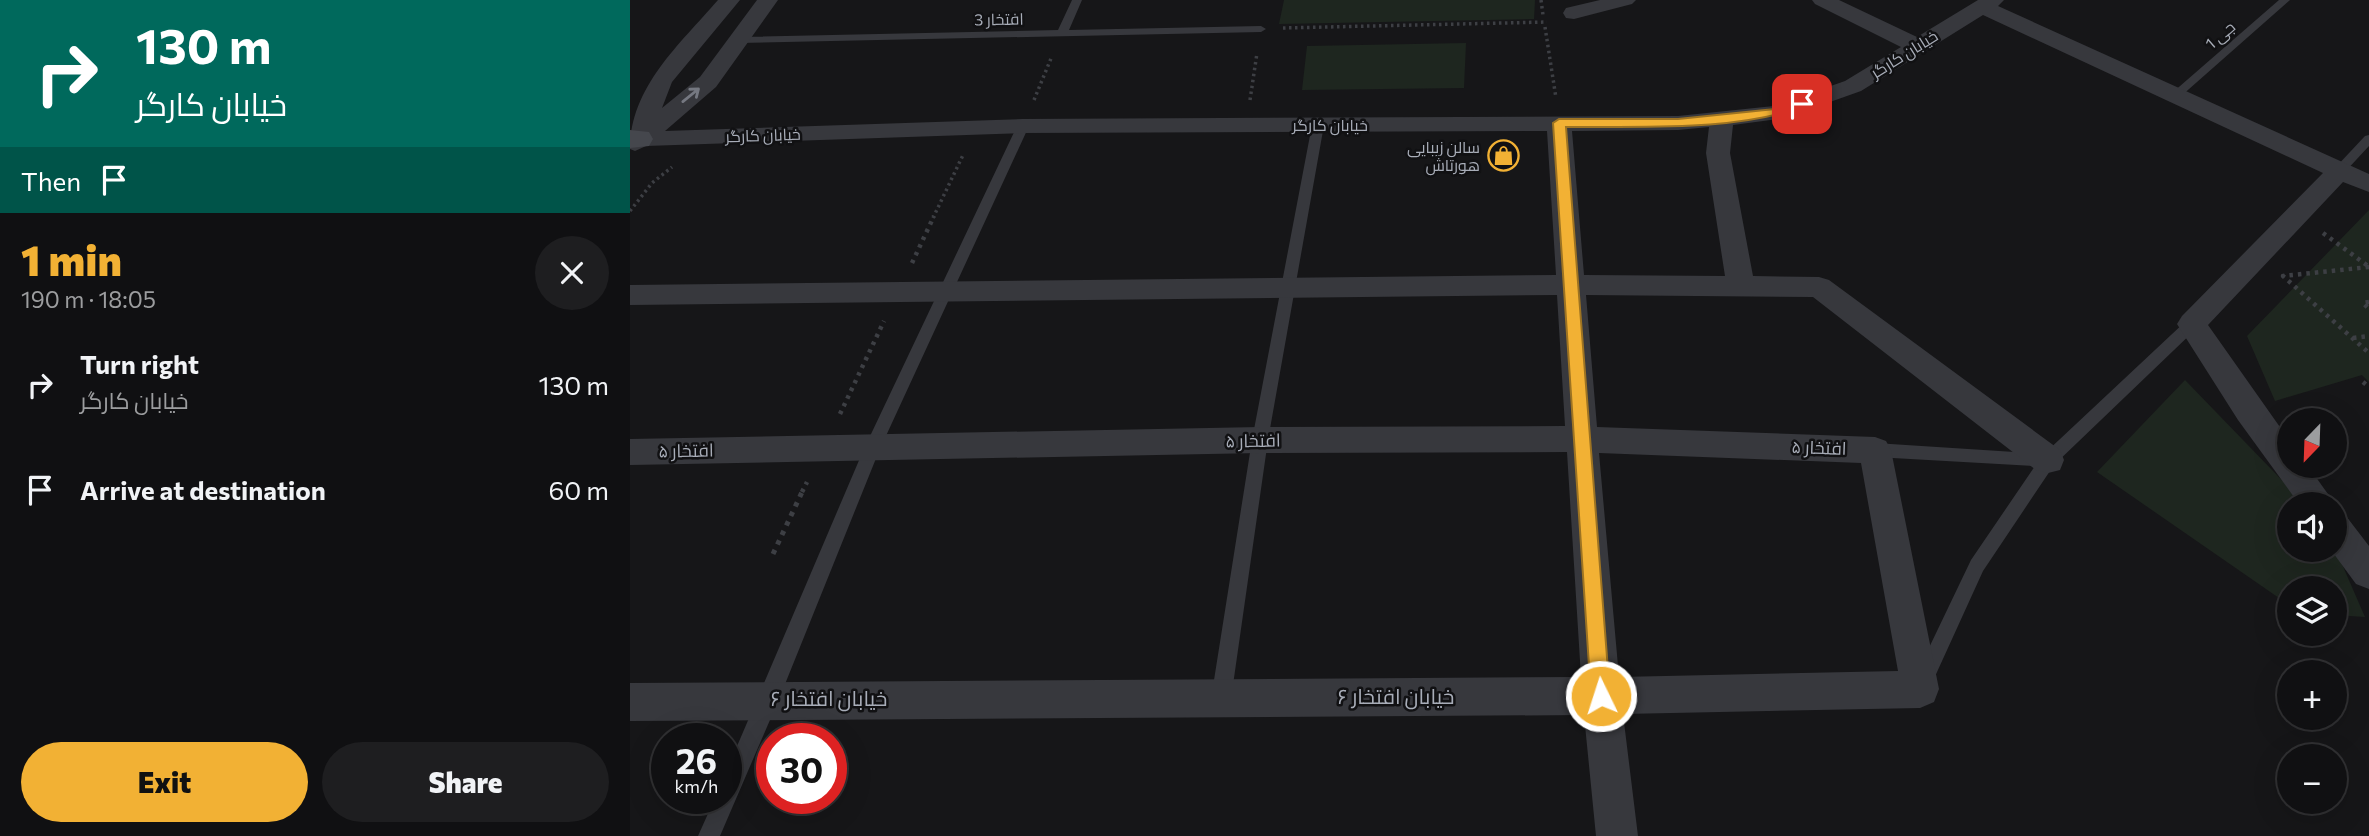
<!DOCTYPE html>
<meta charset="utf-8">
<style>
body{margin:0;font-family:Commissioner,Cairo,sans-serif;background:#1e1e20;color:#f1f3f6;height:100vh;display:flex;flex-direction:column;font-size:26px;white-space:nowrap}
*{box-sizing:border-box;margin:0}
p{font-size:23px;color:#9c9d9f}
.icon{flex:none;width:38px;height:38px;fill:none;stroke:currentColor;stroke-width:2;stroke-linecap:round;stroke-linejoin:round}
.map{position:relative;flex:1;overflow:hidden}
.sheet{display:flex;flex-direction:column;background:#101012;width:630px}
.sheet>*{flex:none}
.hud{background:#00695c;color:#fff;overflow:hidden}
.needle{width:46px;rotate:203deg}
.tools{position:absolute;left:1647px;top:408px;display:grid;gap:14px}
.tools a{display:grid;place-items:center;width:70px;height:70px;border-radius:50%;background:#101012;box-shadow:0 7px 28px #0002,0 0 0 2px #303032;font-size:35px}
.speed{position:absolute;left:21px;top:723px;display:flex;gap:14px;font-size:35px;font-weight:700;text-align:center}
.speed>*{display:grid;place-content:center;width:91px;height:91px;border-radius:50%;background:#101012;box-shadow:0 7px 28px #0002,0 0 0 2px #303032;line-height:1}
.speed small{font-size:18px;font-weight:400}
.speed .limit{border:10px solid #d22;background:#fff;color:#111}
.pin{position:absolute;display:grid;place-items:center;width:60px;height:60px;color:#fff;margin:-30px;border-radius:14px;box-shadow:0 4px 10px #0006}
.me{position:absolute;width:77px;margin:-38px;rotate:356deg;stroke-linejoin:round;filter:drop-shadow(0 0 5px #0008)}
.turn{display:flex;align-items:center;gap:24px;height:147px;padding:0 21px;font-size:32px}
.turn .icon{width:91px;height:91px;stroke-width:2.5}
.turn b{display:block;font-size:49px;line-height:60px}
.then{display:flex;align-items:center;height:66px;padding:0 21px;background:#0003;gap:14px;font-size:26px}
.round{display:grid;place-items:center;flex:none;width:74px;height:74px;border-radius:37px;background:#1e1e20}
.summary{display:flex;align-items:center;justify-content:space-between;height:119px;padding:0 21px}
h1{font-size:42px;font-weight:800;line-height:52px;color:#f2b134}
.primary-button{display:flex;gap:14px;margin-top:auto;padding:14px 21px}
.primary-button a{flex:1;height:80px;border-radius:42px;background:#f2b134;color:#111;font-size:28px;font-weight:800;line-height:80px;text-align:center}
.primary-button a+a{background:#1e1e20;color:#f1f3f6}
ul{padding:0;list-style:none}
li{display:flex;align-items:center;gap:21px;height:105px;padding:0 21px}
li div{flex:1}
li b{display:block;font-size:26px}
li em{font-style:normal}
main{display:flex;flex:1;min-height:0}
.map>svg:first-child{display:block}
</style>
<main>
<section class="sheet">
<div class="hud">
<div class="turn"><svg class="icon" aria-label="right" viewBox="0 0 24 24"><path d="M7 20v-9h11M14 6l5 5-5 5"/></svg><div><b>130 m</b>خیابان کارگر</div></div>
<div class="then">Then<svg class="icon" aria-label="arrive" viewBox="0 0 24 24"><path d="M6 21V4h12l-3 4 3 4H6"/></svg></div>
</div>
<div class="summary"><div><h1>1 min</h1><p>190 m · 18:05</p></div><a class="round"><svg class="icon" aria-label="close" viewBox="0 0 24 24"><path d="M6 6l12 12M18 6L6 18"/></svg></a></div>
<ul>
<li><svg class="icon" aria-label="right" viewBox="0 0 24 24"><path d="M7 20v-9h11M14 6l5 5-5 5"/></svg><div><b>Turn right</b><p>خیابان کارگر</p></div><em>130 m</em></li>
<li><svg class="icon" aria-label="arrive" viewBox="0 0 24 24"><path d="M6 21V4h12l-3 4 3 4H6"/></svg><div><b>Arrive at destination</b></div><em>60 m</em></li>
</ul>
<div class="primary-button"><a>Exit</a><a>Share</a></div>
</section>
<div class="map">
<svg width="1739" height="836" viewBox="0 0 1739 836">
<rect width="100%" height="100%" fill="#161618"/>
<path fill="#1e261f" d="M654 0H905L904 19 649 24Z
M836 43 834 88 672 90 677 46Z
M1739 210V382L1732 375 1645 401 1617 336Z
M1555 380 1675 504H1659V550L1705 548 1735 617 1705 615 1704 588H1659V605L1467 472Z"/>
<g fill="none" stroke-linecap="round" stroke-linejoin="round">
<path stroke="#3d3f44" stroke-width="3.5" stroke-dasharray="2.5 3.5" stroke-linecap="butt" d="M911 0 913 15
M915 27 926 98
M653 28 917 22
M404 100 422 56
M620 100 627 53
M0 211 22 183 42 167
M303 218 333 155"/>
<path stroke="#3d3f44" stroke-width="4.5" stroke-dasharray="3.5 5" stroke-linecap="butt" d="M1693 233 1738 266
M282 263 304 216
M1739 267 1653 276 1739 353
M1739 302 1733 303 1739 309
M1723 338 1739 336
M1733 382 1739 387
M210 414 254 321
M172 492 177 482"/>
<path stroke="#3d3f44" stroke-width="5" stroke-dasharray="4.5 6" stroke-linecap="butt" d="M143 554 173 490"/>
<path fill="#37383d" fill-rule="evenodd" d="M442 0H452L439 30 631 26 636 29 631 32 108 43 102 40 108 37 428 30Z
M1649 0H1660L1550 97H1542V93Z
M688 121 694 125 638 440 601 699 598 706 591 708 584 706 581 699 622 440 682 125Z
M393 122 399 126 249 451 149 699 90 836H68L85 798H96V772L233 451 387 126Z
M1739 135V146L1713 174H1705V168L1735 136Z
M1562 319 1567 320 1569 324 1567 328 1424 465 1353 571 1302 683 1295 686 1288 683 1285 677 1341 560 1405 466 1245 457 1239 455 1237 450 1239 445 1245 443 1414 454 1557 320Z"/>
<path fill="#37383d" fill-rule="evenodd" d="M88 0H110L42 82 32 108 70 77 127 0H148L86 87 35 131 393 119 1048 116 1144 106 1215 81 1271 47 1185 4 1182 0H1209L1287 37 1348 0H1374L1368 6 1739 174V192L1713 182 1578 325 1659 440V466H1678L1705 504H1669L1608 420 1547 324 1552 316 1693 173 1353 15 1231 91 1155 118 1103 125 1100 153 1123 276 1189 277 1199 280 1430 450 1434 460 1430 470 1418 473 1406 470 1183 297 956 295 967 427 1245 437 1256 441 1261 450 1309 689 1304 702 1290 708 993 714 1008 836H966L954 715 0 721V683L951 677 937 452 630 453 0 465V439L630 427 935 426 927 295 0 305V285L926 275 917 131 393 133 16 146 5 151 0 149C0 87 50 44 88 0ZM1079 127 1076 153 1095 276 954 275 942 131 1048 130ZM969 453 1231 463 1268 671 989 677Z
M970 0H1006L1002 4 944 19 936 18 933 13 936 8Z
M1704 512 1716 516 1739 546V589L1726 584 1701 550H1704Z"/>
<path fill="#45474d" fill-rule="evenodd" d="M0 130 19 132 23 139 19 146 0 148Z"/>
</g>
<defs><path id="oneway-shaft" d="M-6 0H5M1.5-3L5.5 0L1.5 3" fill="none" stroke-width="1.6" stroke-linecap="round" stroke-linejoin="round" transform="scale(1.75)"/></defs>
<use stroke="#757881" href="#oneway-shaft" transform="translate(61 95) rotate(-39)"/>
<path fill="#f2b134" stroke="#9d7322" stroke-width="2" d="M1172 100 1178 104 1176 106C1103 132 1013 126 936 127L980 696 978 702 971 705 964 702 961 696 923 123 929 119H1048L1145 109Z"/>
<defs>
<symbol id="shop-ring" viewBox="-11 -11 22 22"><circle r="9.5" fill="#111113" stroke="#f2b134" stroke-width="1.5"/><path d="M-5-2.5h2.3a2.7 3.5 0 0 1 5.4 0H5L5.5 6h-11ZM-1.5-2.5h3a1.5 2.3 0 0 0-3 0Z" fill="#f2b134"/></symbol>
</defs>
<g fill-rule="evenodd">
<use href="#shop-ring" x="856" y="138" width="35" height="35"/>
</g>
<g text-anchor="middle" stroke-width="5" stroke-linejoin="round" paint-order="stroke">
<g font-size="16" fill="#a8adb8" stroke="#111113">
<text transform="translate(369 19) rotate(-1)" y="6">افتخار 3</text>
<text transform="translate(1590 35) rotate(-41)" y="6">جی 1</text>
<text transform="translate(1274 54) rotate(-32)" y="6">خیابان کارگر</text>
<text x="700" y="131">خیابان کارگر</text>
<text transform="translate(133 135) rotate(-2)" y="6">خیابان کارگر</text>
</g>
<g font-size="16" fill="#a8adb8" stroke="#111113" text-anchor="end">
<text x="850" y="153">سالن زیبایی<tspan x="850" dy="18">هورتاش</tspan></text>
</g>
<g font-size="18" fill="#a8adb8" stroke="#111113">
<text transform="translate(623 441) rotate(-1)" y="6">افتخار ۵</text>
<text transform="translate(1189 448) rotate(2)" y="6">افتخار ۵</text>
<text transform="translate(56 451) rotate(-1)" y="6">افتخار ۵</text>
</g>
<g font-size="21" fill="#a8adb8" stroke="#111113">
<text x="766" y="704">خیابان افتخار ۶</text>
<text x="199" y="706">خیابان افتخار ۶</text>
</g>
</g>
</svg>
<div class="tools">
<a><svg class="needle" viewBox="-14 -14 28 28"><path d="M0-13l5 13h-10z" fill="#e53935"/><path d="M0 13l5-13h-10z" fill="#9c9d9f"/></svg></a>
<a><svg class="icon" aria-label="sound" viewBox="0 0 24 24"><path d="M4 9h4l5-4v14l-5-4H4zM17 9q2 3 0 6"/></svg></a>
<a><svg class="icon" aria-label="layers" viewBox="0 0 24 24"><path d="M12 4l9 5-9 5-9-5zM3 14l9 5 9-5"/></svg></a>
<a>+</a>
<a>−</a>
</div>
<div class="speed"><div>26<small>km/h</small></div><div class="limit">30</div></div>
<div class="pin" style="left:1172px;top:104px;background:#d93025"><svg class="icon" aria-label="arrive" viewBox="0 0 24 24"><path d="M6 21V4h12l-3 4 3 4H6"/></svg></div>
<svg class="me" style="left:971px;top:696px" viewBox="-20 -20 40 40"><circle r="17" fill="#f2b134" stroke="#fff" stroke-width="3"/><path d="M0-11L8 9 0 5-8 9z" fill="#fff"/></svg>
</div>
</main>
